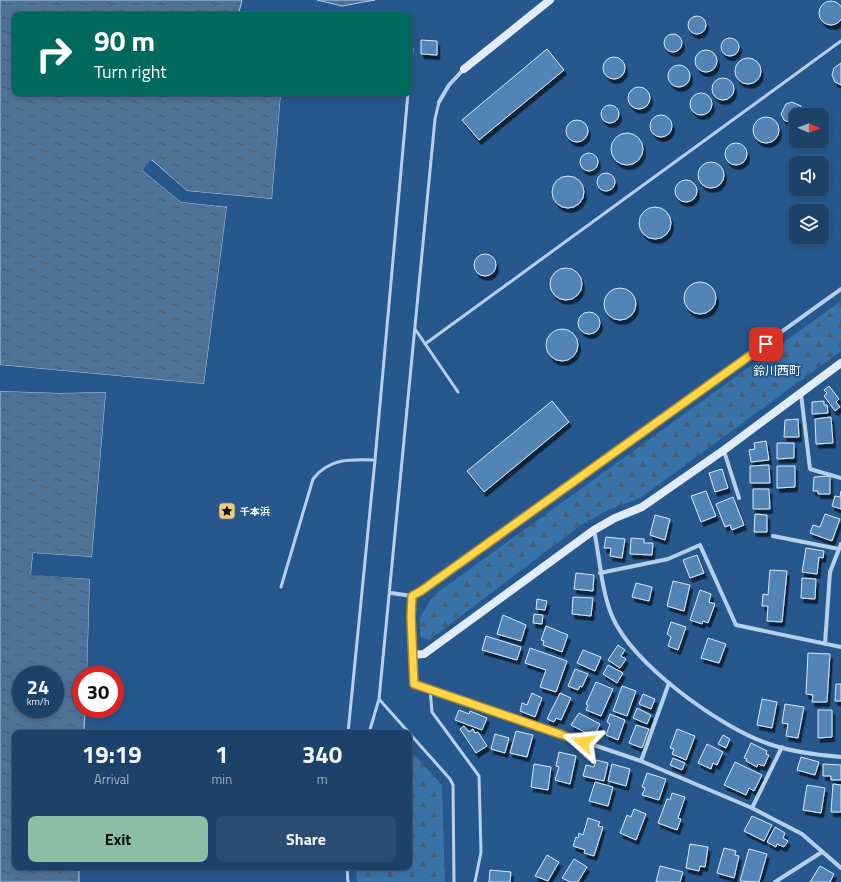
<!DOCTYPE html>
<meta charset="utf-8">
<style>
body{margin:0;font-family:"Titillium Web","Noto Sans JP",sans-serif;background:#294d72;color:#f1f3f6;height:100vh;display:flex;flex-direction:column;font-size:15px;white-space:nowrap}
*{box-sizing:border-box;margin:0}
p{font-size:13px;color:#a0b0c1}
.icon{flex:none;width:22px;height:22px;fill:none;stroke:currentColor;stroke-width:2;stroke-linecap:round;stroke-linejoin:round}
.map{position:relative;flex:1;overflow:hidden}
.drawer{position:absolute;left:12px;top:730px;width:400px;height:140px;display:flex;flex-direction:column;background:#1c426a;border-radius:8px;box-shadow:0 2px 6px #0003,0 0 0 1px #3a5b7e}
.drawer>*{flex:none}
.hud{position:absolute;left:12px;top:12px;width:400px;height:84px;border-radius:8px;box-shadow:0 2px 6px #0003,0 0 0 1px #3a5b7e;background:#00695c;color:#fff;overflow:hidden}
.needle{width:26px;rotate:91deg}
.buttons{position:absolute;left:789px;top:108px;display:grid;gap:8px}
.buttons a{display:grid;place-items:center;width:40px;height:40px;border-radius:8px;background:#1c426a;box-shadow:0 2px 6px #0003,0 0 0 1px #3a5b7e;font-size:20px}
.speed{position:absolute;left:12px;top:666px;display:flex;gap:8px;font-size:20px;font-weight:700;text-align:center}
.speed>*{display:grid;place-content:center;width:52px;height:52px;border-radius:50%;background:#1c426a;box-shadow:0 2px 6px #0003,0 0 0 1px #3a5b7e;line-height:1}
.speed small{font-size:10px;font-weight:400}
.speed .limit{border:6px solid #d22;background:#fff;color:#111}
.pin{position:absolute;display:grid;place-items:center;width:34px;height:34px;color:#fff;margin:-17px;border-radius:8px;box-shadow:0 2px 6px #0006}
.me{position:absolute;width:44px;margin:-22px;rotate:288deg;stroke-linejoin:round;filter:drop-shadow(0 0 3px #0008)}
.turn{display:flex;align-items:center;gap:14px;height:84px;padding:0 16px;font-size:18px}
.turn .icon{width:52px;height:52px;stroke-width:2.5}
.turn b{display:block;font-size:28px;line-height:34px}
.eta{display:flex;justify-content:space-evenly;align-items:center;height:68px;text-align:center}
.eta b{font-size:24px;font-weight:700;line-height:28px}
.action{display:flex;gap:8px;margin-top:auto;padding:8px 16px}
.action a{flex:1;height:46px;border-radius:8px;background:#8abfa5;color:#111;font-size:16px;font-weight:700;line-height:46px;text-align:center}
.action a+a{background:#294d72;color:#f1f3f6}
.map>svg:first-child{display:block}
</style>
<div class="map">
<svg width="841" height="882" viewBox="0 0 841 882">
<defs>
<pattern id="forest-firs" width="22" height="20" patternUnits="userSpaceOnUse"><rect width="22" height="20" fill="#3a73aa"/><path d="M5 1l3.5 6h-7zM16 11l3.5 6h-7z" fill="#445e76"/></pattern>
<pattern id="water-ripples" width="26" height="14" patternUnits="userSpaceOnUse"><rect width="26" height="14" fill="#4f7297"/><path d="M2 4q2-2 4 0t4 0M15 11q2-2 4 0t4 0" fill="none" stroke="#4d5b6a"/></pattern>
<filter id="shadow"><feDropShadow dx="2.5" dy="4.5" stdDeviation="0" flood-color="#0009"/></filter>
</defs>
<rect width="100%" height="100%" fill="#26588d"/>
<path fill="url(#forest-firs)" d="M841 301V351L640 498 608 510 581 525 429 640 420 636V617L434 595Z
M409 749 442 785 445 882H357L356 867H409Z"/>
<path fill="url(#water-ripples)" stroke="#aacceb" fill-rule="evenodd" d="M0 0H242L239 12 247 15H15V93H281L272 199 187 191 152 160 142 170 181 202 227 207 204 384 0 365Z
M317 0H375L342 6Z
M0 391 60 393 106 392 92 557 33 553 31 574 90 579 87 675H81V709H85L84 733H15V867H79V882H0ZM21 675H55V709H21Z"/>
<path fill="#26588d" d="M281 93H283L273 200 187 193 152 162 145 170 181 200 229 207 205 385 0 367V365L204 384 227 207 181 202 142 170 151 160 187 191 272 199Z
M0 389 108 391 94 558 35 555 33 573 92 578 89 675H87L90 579 31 575 33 553 92 557 106 392 60 393 0 391Z"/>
<path fill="#5384b6" stroke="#dae9f8" filter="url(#shadow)" d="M819 13a12 12 0 1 1 24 0a12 12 0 1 1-24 0Z
M688 25a9 9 0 1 1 18 0a9 9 0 1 1-18 0Z
M664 43a9 9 0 1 1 18 0a9 9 0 1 1-18 0Z
M721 47a9 9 0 1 1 18 0a9 9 0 1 1-18 0Z
M421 40 437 41V55L421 54Z
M547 49 564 70 479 140 462 120Z
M695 61a11 11 0 1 1 22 0a11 11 0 1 1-22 0Z
M603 68a11 11 0 1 1 22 0a11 11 0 1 1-22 0Z
M735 71a13 13 0 1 1 26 0a13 13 0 1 1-26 0Z
M841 63V85L835 82 832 75 834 68Z
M668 76a11 11 0 1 1 22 0a11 11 0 1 1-22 0Z
M712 89a11 11 0 1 1 22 0a11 11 0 1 1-22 0Z
M628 98a11 11 0 1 1 22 0a11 11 0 1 1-22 0Z
M690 104a11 11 0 1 1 22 0a11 11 0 1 1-22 0Z
M792 102 801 106 803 113V115H796V123H791L784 120 781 114 786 104Z
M601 114a9 9 0 1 1 18 0a9 9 0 1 1-18 0Z
M650 126a11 11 0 1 1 22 0a11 11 0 1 1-22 0Z
M753 130a13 13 0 1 1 26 0a13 13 0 1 1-26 0Z
M566 131a11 11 0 1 1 22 0a11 11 0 1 1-22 0Z
M611 149a16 16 0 1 1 32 0a16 16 0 1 1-32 0Z
M725 154a11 11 0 1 1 22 0a11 11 0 1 1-22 0Z
M580 162a9 9 0 1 1 18 0a9 9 0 1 1-18 0Z
M698 175a13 13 0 1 1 26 0a13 13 0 1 1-26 0Z
M597 182a9 9 0 1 1 18 0a9 9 0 1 1-18 0Z
M552 192a16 16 0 1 1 32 0a16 16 0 1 1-32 0Z
M675 191a11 11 0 1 1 22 0a11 11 0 1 1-22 0Z
M639 223a16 16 0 1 1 32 0a16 16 0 1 1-32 0Z
M474 265a11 11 0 1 1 22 0a11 11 0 1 1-22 0Z
M550 284a16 16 0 1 1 32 0a16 16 0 1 1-32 0Z
M684 298a16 16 0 1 1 32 0a16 16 0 1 1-32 0Z
M604 304a16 16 0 1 1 32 0a16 16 0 1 1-32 0Z
M578 323a11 11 0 1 1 22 0a11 11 0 1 1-22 0Z
M546 345a16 16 0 1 1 32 0a16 16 0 1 1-32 0Z
M829 386 839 399 836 402 840 407 835 411 824 396 827 393 824 390Z
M552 401 569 422 484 492 467 471Z
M824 401V405H827L828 413 812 414V402Z
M831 417 833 443 816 444 815 419Z
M798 419 799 437H784L785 420Z
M766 441 769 460 751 462 749 450 755 449 754 443Z
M777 443H794V458L777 459Z
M769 465 770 483H750V466Z
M777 466H795V487L777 488Z
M722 469 728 488 715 492 709 473Z
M830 476V494H818V491H813L814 477Z
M753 489H769L770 509H753Z
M706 491 716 516 701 522 691 496Z
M841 491V509L832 506 835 496 840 497Z
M733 497 744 525 732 530 730 525 725 527 716 504Z
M755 514 767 515V532H754Z
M825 514 840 519 832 541 810 533 813 525 820 527Z
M655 515 670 519 665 540 650 535Z
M606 537 625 539 622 558 610 556 611 548H604Z
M631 538 644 539V543H653L652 555 630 554Z
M806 548 824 551 823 558 819 557 817 574 802 572Z
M697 555 704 573 690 578 683 560Z
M770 570 787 571 782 622 767 621 768 606H762L763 594 768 595Z
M576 573 594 575 593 591 574 589Z
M802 578 816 579 815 599 801 598Z
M673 581 690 585 684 611 667 606Z
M636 583 652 587 649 601 632 597Z
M700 590 711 594 709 602 715 604 708 623 703 621 702 624 690 620Z
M573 597 593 598 591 616 572 614Z
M537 599 547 601 545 610 536 609Z
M534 614 543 615 542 624 533 623Z
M503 615 526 625 521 641 497 634Z
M671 622 686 627 678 650 668 646 671 637 667 634Z
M546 626 568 635 562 652 543 645 544 641 541 640Z
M486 636 521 647 517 660 482 650Z
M708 638 726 644 719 663 701 658Z
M618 645 625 650 621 656 626 659 620 668 608 660Z
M530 648 567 661 556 692 540 687 546 670 525 663Z
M583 650 601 657 595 671 577 663Z
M808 653 830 654 827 702H812L813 695 806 694Z
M608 665 623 673 617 683 603 674Z
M575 669 588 674 582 687 580 686 578 690 568 686Z
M596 682 613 689 601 716 586 710 588 705 586 704Z
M836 684H841V701H835Z
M622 686 636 691 627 716 613 711Z
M532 693 542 698 535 717 520 711 522 703 527 705Z
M560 693 571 698 561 720 556 718 554 722 547 719Z
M643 694 655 699 651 709 639 704Z
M762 699 777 702 772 728 757 725Z
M785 704 804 707 798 738 786 736 788 724 782 723Z
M637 708 651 715 647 724 633 718Z
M459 710 469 714 470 711 487 718 482 730 455 720Z
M818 710H832V737L818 738Z
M579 713 600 724 594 737 571 725Z
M610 714 625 720 618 740 606 735 610 724 607 722Z
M636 725 649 729 642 748 629 743Z
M464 726 469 732 473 729 475 733 478 732 487 746 476 753 460 729Z
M677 729 695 736 686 760 672 754 674 749 670 748Z
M516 731 533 735 527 757 510 753Z
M495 734 509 738 505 753 491 749Z
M723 735 730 739 726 748 718 744Z
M751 743 767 751 766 754 769 755 764 766 758 764 757 767 746 761 747 759 744 758Z
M707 744 723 752 717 765 713 763 711 769 698 763Z
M559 752 576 756 570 784 555 780 559 767 556 766Z
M801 757 819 762 815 775 797 770Z
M673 758 685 763 682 770 670 765Z
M596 760 608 763 604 781 583 776 586 765 594 767Z
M735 762 762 775 754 791 749 788 746 795 724 785Z
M534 764 551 767 548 790 531 787Z
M612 764 630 769 626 786 608 781Z
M823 764 841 765V780H831V776H823Z
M647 773 666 779 659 800 642 795 645 788 642 787Z
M595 782 613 787 608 806 589 801Z
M833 784 841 785V812H831Z
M807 785 825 788 821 813 803 810Z
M672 793 685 797 678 818 681 819 677 830 658 823 667 799 670 800Z
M634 809 646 814 636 840 620 833 627 815 631 817Z
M752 816 772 825 764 841 744 831Z
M588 818 600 822 598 826 603 827 594 856 584 853 585 850 573 846 576 837 578 838 579 833 583 835Z
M775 827 785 833 783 838 788 841 784 847 777 844 776 847 767 842Z
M690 844 708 847 705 867 700 866 699 871 686 868Z
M724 848 736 851 735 855 739 856 734 878 717 873Z
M749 849 767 854 759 882 740 881Z
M547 855 559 862 548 881 535 876Z
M574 859 587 867 578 882H570L562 878Z
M660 866 683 872 680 882H656Z
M820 866 834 874 830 882H810Z
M490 870 511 872 510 882H489Z"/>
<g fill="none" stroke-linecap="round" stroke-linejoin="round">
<path stroke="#b6d0eb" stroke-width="3" d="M409 78 412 49
M439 102 435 119 379 699 450 779 453 785 454 882
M415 329 458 392
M425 344 841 41
M281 587 313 479C329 458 351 459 375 460
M430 689 432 712 479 776 481 852 475 882
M348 733 375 460 408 93
M369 733 379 699
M347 867 348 882"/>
<path stroke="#b6d0eb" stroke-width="4" d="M439 102 449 85 464 69
M801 394 810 469 841 478
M724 451 739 498
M594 530C600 559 601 589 612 616 632 664 721 728 769 744 792 752 817 755 841 757
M773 536 839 549
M600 573 668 559 700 545 736 625 841 647
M391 593 412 596 421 591 841 289
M412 596 411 617 414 684 641 761 752 808 802 834 841 868
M825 644 830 572 841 544
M641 761 669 683
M752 808 782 747
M775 882 822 852"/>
<path stroke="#e0ecf9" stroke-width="8" d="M464 69 550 0
M412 655 424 654 594 530 615 518 642 507 724 450 841 363"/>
</g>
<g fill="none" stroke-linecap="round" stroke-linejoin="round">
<defs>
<path id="route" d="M583 742 414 684 411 617 412 596 421 591 766 344"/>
</defs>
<use href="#route" stroke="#a68a30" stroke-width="10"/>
<use href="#route" stroke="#ffd54a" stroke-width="7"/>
</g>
<defs>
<symbol id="sight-square" viewBox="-11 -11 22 22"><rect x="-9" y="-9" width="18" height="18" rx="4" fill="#f4cb7a" stroke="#26588d"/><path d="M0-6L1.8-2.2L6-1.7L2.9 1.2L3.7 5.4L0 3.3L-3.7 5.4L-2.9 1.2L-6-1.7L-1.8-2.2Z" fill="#111"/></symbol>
</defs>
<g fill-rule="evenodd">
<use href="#sight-square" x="217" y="501" width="20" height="20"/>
</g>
<g text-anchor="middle" stroke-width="4" stroke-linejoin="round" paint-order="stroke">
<g font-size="10" font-weight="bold" fill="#fff" stroke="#26588d" text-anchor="start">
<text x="240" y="515">千本浜</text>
</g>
<g font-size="12" fill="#fff" stroke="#26588d">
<text x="777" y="375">鈴川西町</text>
</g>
</g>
</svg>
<div class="buttons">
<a><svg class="needle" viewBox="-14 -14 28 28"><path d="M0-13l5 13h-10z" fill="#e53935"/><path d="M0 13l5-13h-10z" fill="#a0b0c1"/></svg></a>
<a><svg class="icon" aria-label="sound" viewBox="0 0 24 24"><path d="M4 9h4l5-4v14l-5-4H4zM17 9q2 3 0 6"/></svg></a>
<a><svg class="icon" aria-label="layers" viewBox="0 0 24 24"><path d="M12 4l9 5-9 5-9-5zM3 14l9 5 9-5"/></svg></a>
</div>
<div class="speed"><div>24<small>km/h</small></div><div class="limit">30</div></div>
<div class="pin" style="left:766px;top:344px;background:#d93025"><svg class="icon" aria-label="arrive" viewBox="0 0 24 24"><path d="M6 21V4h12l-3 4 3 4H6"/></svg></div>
<svg class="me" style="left:583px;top:742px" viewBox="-20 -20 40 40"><path d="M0-17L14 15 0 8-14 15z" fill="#ffd54a" stroke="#fff" stroke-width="4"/></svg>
<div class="hud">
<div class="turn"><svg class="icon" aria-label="right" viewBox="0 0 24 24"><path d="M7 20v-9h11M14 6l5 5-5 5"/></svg><div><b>90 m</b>Turn right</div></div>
</div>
<section class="drawer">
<div class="eta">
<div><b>19:19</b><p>Arrival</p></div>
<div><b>1</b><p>min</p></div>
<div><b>340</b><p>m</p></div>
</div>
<div class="action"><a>Exit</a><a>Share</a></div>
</section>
</div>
